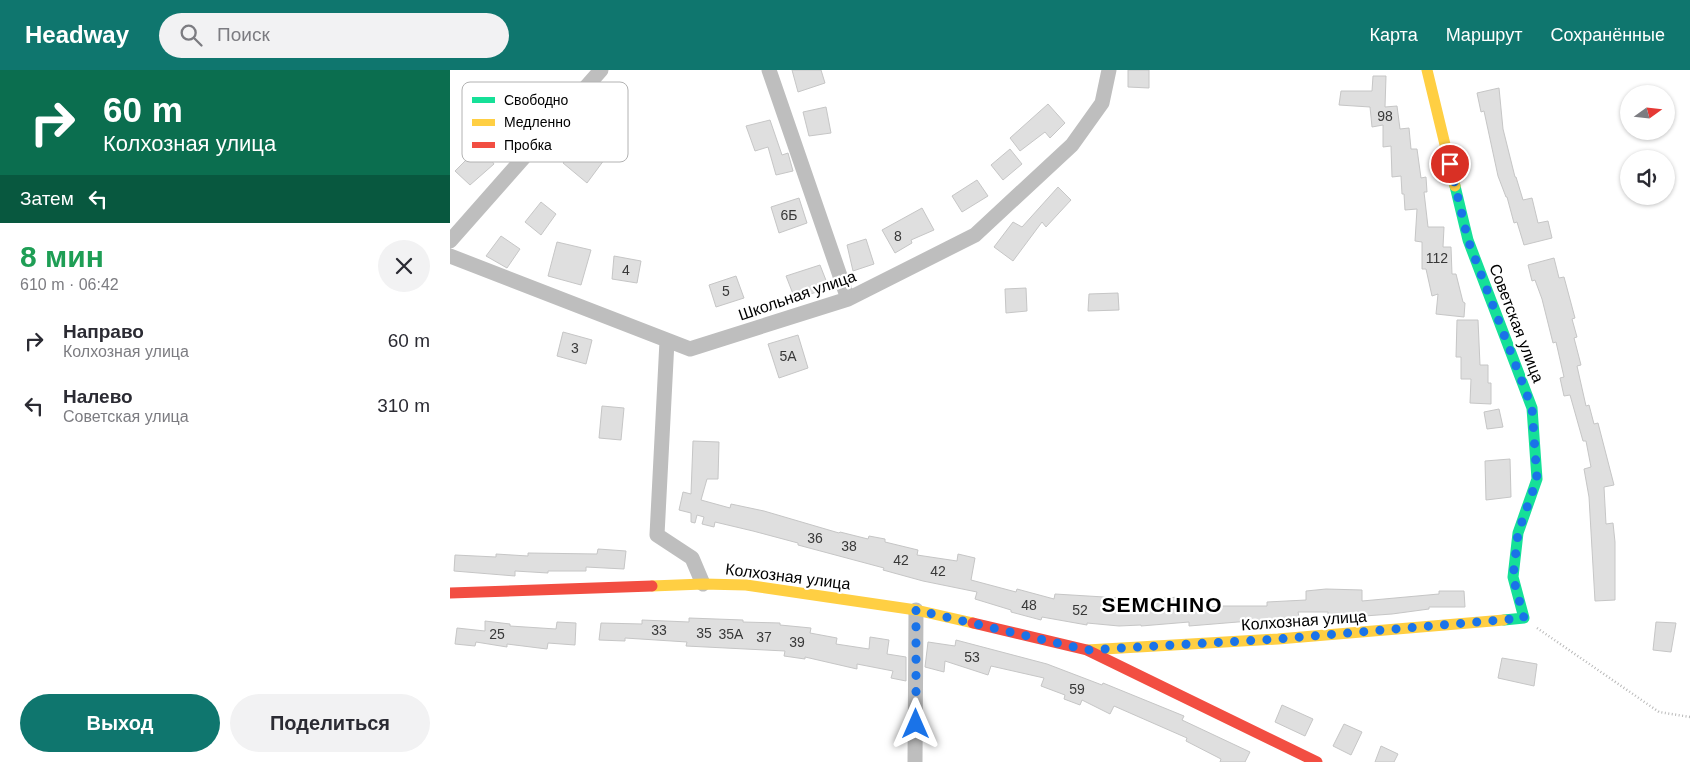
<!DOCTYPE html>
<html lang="ru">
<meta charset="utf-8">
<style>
body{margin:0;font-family:Arial,sans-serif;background:#f2f2f3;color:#2b2b33;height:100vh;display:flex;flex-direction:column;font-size:19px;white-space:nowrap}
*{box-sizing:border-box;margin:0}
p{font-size:16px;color:#7c7c81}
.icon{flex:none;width:28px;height:28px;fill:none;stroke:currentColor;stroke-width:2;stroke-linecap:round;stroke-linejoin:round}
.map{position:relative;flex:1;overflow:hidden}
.drawer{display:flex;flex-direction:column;background:#fff;width:450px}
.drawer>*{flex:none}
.guide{background:#0b6e4f;color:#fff;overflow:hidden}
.needle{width:32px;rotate:75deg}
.fabs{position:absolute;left:1170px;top:15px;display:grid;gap:10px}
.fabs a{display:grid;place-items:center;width:55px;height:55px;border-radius:50%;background:#fff;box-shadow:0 1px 4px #0004;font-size:25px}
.pin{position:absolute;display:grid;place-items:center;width:42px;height:42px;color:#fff;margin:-21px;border:2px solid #fff;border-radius:50%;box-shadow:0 1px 5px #0007}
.me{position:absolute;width:55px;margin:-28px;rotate:0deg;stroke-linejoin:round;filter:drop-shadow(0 0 4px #0008)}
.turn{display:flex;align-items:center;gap:18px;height:105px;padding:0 20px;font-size:22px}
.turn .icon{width:65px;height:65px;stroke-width:2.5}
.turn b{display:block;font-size:35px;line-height:42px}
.then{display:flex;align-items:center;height:48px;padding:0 20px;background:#0003;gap:10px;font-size:19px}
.round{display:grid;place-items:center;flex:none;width:52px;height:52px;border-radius:26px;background:#f2f2f3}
.summary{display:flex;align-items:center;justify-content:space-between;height:85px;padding:0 20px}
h1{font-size:30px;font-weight:700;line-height:38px;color:#1e9e55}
.button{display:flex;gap:10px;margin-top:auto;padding:10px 20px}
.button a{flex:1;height:58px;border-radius:30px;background:#0f766e;color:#fff;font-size:20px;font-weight:700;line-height:58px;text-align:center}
.button a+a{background:#f2f2f3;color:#2b2b33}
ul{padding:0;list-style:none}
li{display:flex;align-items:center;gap:15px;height:65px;padding:0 20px}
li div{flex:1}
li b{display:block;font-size:19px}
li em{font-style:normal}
header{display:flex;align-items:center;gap:30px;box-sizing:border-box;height:70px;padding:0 25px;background:#0f766e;color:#fff}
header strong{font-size:24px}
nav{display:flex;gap:28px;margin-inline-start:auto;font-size:18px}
.search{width:350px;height:45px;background:#f2f2f3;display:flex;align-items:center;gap:12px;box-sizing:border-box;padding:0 18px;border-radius:28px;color:#7c7c81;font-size:19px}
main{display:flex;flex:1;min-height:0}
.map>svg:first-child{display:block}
</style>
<header>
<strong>Headway</strong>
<div class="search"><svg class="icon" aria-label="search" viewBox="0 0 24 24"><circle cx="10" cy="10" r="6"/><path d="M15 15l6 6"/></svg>Поиск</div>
<nav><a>Карта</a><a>Маршрут</a><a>Сохранённые</a></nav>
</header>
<main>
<section class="drawer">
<div class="guide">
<div class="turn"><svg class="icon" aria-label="right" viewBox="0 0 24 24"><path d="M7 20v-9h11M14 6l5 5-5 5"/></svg><div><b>60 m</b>Колхозная улица</div></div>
<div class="then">Затем<svg class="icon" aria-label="left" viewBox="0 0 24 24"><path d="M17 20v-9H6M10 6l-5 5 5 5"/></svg></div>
</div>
<div class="summary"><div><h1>8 мин</h1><p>610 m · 06:42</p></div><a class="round"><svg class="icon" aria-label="close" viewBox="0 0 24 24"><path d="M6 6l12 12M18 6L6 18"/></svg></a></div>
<ul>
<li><svg class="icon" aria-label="right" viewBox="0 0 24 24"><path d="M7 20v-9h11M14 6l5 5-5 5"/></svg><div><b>Направо</b><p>Колхозная улица</p></div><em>60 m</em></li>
<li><svg class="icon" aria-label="left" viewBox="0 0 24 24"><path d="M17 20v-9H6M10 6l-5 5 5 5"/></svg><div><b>Налево</b><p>Советская улица</p></div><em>310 m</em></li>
</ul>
<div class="button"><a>Выход</a><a>Поделиться</a></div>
</section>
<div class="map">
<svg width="1240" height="692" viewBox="0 0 1240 692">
<rect width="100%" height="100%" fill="#fff"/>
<path fill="#dfdfdf" stroke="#c6c6c6" d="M342 0H371L375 13 348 22Z
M678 0H699V18L678 17Z
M923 6H936L935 37 947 36 950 59 959 58 961 79H967L971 108 976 107 977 122H974L978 157H994L993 177H1001L1002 204H1006L1013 232 1015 233 1014 247 986 244 988 224 982 226 976 199H972V172L965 171 967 139 955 140 954 124H952L951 106 942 107 941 76 933 77V55L922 57 920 37 889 35 891 21H922Z
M1049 18 1053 59 1065 107H1066L1073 130 1082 128 1088 153 1098 151 1102 168 1074 175 1067 152 1064 153 1057 127H1056L1048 106 1034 41 1031 42 1027 23Z
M598 34 615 53 600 68 595 62 570 81 560 68Z
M376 37 381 63 359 66 353 42Z
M320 50 332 85 338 83 343 101 326 105 318 77 305 81 296 56Z
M137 64 160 82 137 113 113 93Z
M31 75 44 94 20 115 5 101Z
M560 79 572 94 553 110 541 95Z
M527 110 538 126 512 142 502 126Z
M608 117 621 130 596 157 592 152 563 191 544 177 563 152 572 157Z
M349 128 357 153 329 163 321 137Z
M91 132 106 144 91 165 75 152Z
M472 138 484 160 461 170 462 173 445 183 432 160Z
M51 166 70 179 57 198 36 186Z
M416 169 424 194 403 201 397 175Z
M107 172 141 180 131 215 98 206Z
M164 186 191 191 187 213 162 209Z
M1104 188 1109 208 1114 207 1125 248 1122 249 1127 267 1124 268 1131 295 1127 296 1136 336 1139 335 1144 354 1148 353 1164 415 1154 417 1156 454 1163 453 1165 472V530L1145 531 1139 427 1134 399 1141 397 1136 371H1133L1120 325 1114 326 1110 308 1114 307 1106 272 1103 273 1092 229 1085 210 1082 211 1078 195Z
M370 195 379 218 345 229 336 206Z
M286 206 294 228 266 237 259 215Z
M576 218 577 241 556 243 555 219Z
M668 223 669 240 638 241 639 224Z
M1007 250H1028L1030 295H1038V313H1041V334L1020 333 1021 309H1011V287H1006Z
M113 262 142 270 136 294 107 286Z
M348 265 358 298 329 308 318 274Z
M152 336 174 338 171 370 149 368Z
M1049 339 1053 357 1037 359 1034 342Z
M243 371 269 372 268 409H257L251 430 280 438 281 434 314 441 389 463 390 462 418 469 419 466 435 469V472L468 480 467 485 507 491 508 484 525 488 521 510 566 522 567 519 604 529 605 524 687 529V530L730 527 731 540 769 536H817V532L856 530V521L876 519 912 520V531L989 524V521H1014L1015 537H979V539L942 544 900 547V543L878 545V542H848L849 547 739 556V552L691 556V555L669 556 637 553V555L592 547 591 550 561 542V540L525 529 527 522 473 511 433 500 434 498 348 475V473L303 461 265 452 264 457 252 454 254 447 247 445 245 453 241 452V443L229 440 233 422 241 424Z
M1060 389 1061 427 1036 430 1035 391Z
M148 479 176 481 174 499 136 497V501H98V503L65 501V506L4 501 5 485 46 487V484L78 486V483L147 484Z
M239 548 293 550V552L330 553V555L361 558 360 563 387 568 386 574 419 579 420 567 439 570 437 584 456 587V611L441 608 443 601 407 594V599L355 587V589L334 586 335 581 236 576 237 572 175 568V571L149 570 151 553 192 554V550L239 552Z
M35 551 60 554V556L106 559 107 552 126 553 125 575 98 573 97 579 57 574V577L26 572 25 576 5 574 7 558 35 561Z
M1206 552 1226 553 1221 582 1203 580Z
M506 570 597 594 652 615 653 613 734 646 732 650 800 682 795 692H770L771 689 736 671 737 668 664 636 660 644 632 630 630 635 614 629 615 625 591 616 594 608 541 596 538 605 495 591 494 602 475 597 478 572 505 576Z
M1052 588 1087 594 1084 616 1048 608Z
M832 635 863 649 855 666 825 652Z
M894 654 912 662 901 685 883 676Z
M931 676 948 684 944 692H925Z"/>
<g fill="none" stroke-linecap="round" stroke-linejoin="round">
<path stroke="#b9b9b9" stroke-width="2.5" stroke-dasharray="1 2.5" stroke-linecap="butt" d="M1087 558 1209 642 1240 647"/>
<path stroke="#bebebe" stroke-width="15" d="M319 0 398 229
M0 171 151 0
M0 186 240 279 398 229 525 165 622 75 652 33 659 0
M217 271 207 465 242 488 253 514
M465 692 466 540"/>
<path stroke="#16e098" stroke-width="11" d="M1005 116 1018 170 1082 338 1087 409 1068 463 1063 507 1074 548 1054 550"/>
<path stroke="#ffcf43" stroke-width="11" d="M977 0 1005 116
M202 516 253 514 296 515 466 540 523 553
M637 580 828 569 1054 550"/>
<path stroke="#f24e42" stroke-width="11" d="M0 523 202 516
M523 553 637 580 867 692"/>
</g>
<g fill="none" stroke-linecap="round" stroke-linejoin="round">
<path stroke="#1a73e8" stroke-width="9" stroke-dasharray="0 16.2" d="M466 654V540L637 580 828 569 1074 548 1063 507 1068 463 1087 409 1082 338 1018 170 1000 94"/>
</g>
<g text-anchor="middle" stroke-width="4.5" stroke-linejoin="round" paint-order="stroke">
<g font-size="14" fill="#383838">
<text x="935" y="51">98</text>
<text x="339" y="150">6Б</text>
<text x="448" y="171">8</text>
<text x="987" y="193">112</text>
<text x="176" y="205">4</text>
<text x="276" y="226">5</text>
<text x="125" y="283">3</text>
<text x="338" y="291">5А</text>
<text x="365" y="473">36</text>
<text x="399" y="481">38</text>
<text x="451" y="495">42</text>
<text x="488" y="506">42</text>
<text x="579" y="540">48</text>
<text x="630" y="545">52</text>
<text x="209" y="565">33</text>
<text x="254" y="568">35</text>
<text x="47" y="569">25</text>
<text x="281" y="569">35А</text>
<text x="314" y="572">37</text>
<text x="347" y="577">39</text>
<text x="522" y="592">53</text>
<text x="627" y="624">59</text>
</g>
<g font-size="16" fill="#000" stroke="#fff">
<text transform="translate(347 225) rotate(-19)" y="6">Школьная улица</text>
<text transform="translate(1067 253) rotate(69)" y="6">Советская улица</text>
<text transform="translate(338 506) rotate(7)" y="6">Колхозная улица</text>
<text transform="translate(854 550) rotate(-4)" y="6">Колхозная улица</text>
</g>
<g font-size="21" font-weight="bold" letter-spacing="1" fill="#000" stroke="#fff">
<text x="712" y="542">SEMCHINO</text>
</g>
</g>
<rect x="12" y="12" width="166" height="80" rx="8" fill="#fff" stroke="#b2b2b2" stroke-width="1"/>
<rect x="22" y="27" width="23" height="6" fill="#16e098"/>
<rect x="22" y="49" width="23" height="7" fill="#ffcf43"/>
<rect x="22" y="72" width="23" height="6" fill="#f24e42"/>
<g font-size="14" fill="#000">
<text x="54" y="35">Свободно</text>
<text x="54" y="57">Медленно</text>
<text x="54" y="80">Пробка</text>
</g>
</svg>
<div class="fabs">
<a><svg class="needle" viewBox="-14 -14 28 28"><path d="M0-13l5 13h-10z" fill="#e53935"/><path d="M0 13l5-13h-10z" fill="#7c7c81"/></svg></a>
<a><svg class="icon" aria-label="sound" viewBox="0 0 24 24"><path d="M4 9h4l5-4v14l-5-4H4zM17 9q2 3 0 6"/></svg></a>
</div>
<div class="pin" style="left:1000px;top:94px;background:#d93025"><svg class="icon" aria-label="arrive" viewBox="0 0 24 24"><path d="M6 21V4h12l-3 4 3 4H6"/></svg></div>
<svg class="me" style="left:466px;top:654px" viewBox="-20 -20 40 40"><path d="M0-17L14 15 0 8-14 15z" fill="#1a73e8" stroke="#fff" stroke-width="4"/></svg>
</div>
</main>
